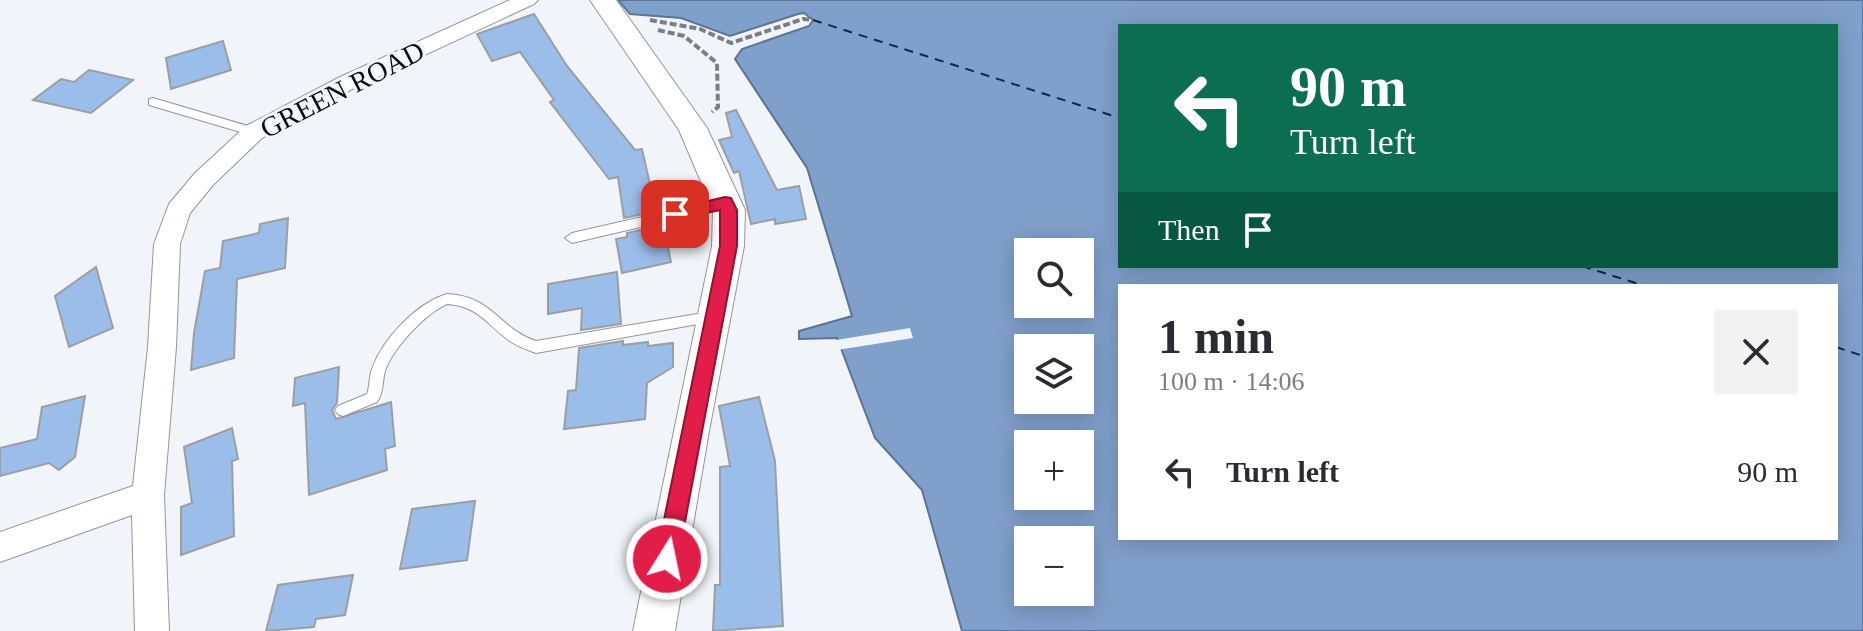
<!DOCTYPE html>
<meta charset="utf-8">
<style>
body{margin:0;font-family:"Times New Roman",serif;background:#f2f2f3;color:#2b2b33;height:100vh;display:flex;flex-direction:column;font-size:30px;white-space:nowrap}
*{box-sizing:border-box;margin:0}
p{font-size:26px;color:#7c7c81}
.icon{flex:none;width:44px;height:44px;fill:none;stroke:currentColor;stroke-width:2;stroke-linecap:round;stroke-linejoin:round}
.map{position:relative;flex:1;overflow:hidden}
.details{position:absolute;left:1118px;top:284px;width:720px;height:256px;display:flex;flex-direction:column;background:#fff;border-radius:0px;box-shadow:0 4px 20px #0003}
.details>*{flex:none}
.guide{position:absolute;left:1118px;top:24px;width:720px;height:244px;border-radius:0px;box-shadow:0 4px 20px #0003;background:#0b6e4f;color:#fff;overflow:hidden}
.buttons{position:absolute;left:1014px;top:238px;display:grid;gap:16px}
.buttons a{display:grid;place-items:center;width:80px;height:80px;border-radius:0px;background:#fff;box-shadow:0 4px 20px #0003;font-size:40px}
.pin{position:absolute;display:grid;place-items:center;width:68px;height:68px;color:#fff;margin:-34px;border-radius:16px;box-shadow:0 4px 12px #0006}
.me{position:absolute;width:88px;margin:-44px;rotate:10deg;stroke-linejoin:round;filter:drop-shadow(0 0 6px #0008)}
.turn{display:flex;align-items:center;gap:28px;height:168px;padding:0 40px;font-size:36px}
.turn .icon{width:104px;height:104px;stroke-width:2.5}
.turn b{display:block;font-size:56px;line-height:68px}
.then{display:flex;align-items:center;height:76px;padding:0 40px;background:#0003;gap:16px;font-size:30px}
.round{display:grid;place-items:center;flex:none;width:84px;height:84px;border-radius:0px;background:#f2f2f3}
.overview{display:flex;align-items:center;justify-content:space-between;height:136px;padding:0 40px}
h1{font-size:48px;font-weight:700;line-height:60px}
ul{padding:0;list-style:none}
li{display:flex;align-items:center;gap:24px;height:104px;padding:0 40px}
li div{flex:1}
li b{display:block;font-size:30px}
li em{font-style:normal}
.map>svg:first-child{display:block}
</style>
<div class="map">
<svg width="1863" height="631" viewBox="0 0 1863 631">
<rect width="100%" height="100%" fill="#f1f4f8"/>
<path fill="#7fa0cb" stroke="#5c7493" stroke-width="2" fill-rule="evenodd" d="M618 0H1863V631H962L922 490 875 438 837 338 799 339V331L852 316 807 168 735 59 742 49 809 26 813 20 804 13 798 14 730 36 681 18 630 14ZM1120 26H1836V266H1120ZM1028 252H1080V304H1028ZM1120 286H1836V538H1120ZM1028 348H1080V400H1028ZM1028 444H1080V496H1028ZM1028 540H1080V592H1028Z"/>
<path fill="#f1f4f8" d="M910 328 913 338 837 350 834 342 818 343Z"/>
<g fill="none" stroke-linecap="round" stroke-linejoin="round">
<path stroke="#082a52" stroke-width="2" stroke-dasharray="9 7" stroke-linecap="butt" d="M813 20 1120 118
M1582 266 1645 286
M1836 347 1863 356"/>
</g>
<path fill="#9bbde9" stroke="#9c9fa2" stroke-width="2" d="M534 14 567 66 635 150 642 149 656 211 624 218 618 177 609 179 550 102 554 100 520 52 492 61 477 34Z
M223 41 231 70 171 89 166 58Z
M89 70 133 80 91 113 33 100 61 79 74 82Z
M736 110 777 190 799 186 806 219 775 224V219L751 224 739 171 734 173 719 140 732 137 726 113Z
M288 218 285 268 237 279 234 358 191 370 194 333 205 271 220 268 223 241 259 233 260 224Z
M659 226V230L664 229 671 262 622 273 616 239 627 237V233Z
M96 267 113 328 69 347 55 296Z
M617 272 621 324 581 330 582 308 548 314V284Z
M623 341V345L648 342V346L673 343V367L647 383 645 419 564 429 568 391 576 390 579 348Z
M339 367 337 403 332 410 336 419 391 402 395 446 385 449 387 470 309 495 305 403 293 406 295 378Z
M85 396 75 457 59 470 49 463 0 476V448L37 439 42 407Z
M759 397 775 461 783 626 713 631 715 585H720V467L730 466 719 406Z
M232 428 238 459 232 461 234 536 181 555V507L192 503 184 447Z
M475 501 467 560 400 569 412 509Z
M353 575 345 615 316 619 314 627 266 631 278 585Z"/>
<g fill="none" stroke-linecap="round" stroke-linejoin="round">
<defs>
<path id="service" d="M153 98 258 129 260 132 254 136 149 105V99Z
M725 198 730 200 731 203 730 206 572 243 565 238 572 233Z
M447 294C493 296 499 329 536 341L715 311 720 312 722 316 720 320 715 321 536 353C525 349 516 346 507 339 485 322 477 306 447 304 426 313 392 349 385 371 382 382 384 392 377 402L343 416 338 414 335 410 338 406 367 394C370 386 369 377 372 369 383 338 417 303 447 294Z"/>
<path id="minor" d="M510 0H538L534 4 356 87 262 138 213 185 190 213 180 244 176 347 164 495 169 631H135L132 515 0 562V532L133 486 148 347 154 244 169 204 195 173 246 126 340 77Z"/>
<path id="tertiary" d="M590 0H616L707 128 745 210 744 246 709 431 675 631H633L712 246 713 210 679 130Z"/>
</defs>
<use href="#service" stroke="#94969a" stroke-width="2"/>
<use href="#minor" stroke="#94969a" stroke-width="2"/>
<use href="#tertiary" stroke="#94969a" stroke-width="2"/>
<path stroke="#7c7e81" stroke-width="4" stroke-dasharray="7 3" stroke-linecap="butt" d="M650 20 700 29 731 43 803 19 813 20
M658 30 684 36 717 63 718 107 712 112"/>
<use href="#service" fill="#fff" fill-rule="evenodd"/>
<use href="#minor" fill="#fff" fill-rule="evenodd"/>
<use href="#tertiary" fill="#fff" fill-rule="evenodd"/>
</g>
<path fill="#e11d48" stroke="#92132f" stroke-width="2" d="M725 197 731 198 737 210V246L678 559 675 566 667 569 660 566 656 559 720 246V210L675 220 667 214 669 210Z"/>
<g text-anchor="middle" stroke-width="6" stroke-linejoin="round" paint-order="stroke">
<g font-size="28" fill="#0c0d0f" stroke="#f1f4f8">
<text transform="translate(342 89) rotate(-27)" y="10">GREEN ROAD</text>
</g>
</g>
</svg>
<div class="buttons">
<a><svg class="icon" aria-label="search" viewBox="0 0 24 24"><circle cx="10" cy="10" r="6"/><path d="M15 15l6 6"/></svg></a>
<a><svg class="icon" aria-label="layers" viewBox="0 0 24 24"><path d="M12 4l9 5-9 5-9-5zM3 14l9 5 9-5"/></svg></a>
<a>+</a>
<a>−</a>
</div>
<div class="pin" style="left:675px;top:214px;background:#d93025"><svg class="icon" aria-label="arrive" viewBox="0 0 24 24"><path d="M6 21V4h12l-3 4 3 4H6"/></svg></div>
<svg class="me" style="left:667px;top:559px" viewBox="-20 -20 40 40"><circle r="17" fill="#e11d48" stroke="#fff" stroke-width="3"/><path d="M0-11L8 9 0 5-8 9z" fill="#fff"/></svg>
<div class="guide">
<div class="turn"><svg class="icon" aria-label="left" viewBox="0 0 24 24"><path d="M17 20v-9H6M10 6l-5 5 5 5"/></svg><div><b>90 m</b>Turn left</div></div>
<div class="then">Then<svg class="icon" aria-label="arrive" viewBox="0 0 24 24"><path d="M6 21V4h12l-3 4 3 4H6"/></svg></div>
</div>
<section class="details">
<div class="overview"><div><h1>1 min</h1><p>100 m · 14:06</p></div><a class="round"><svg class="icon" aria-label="close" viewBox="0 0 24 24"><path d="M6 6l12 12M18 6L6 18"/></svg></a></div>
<ul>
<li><svg class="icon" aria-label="left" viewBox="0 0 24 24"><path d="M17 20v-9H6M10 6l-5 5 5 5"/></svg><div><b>Turn left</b></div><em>90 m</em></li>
</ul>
</section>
</div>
